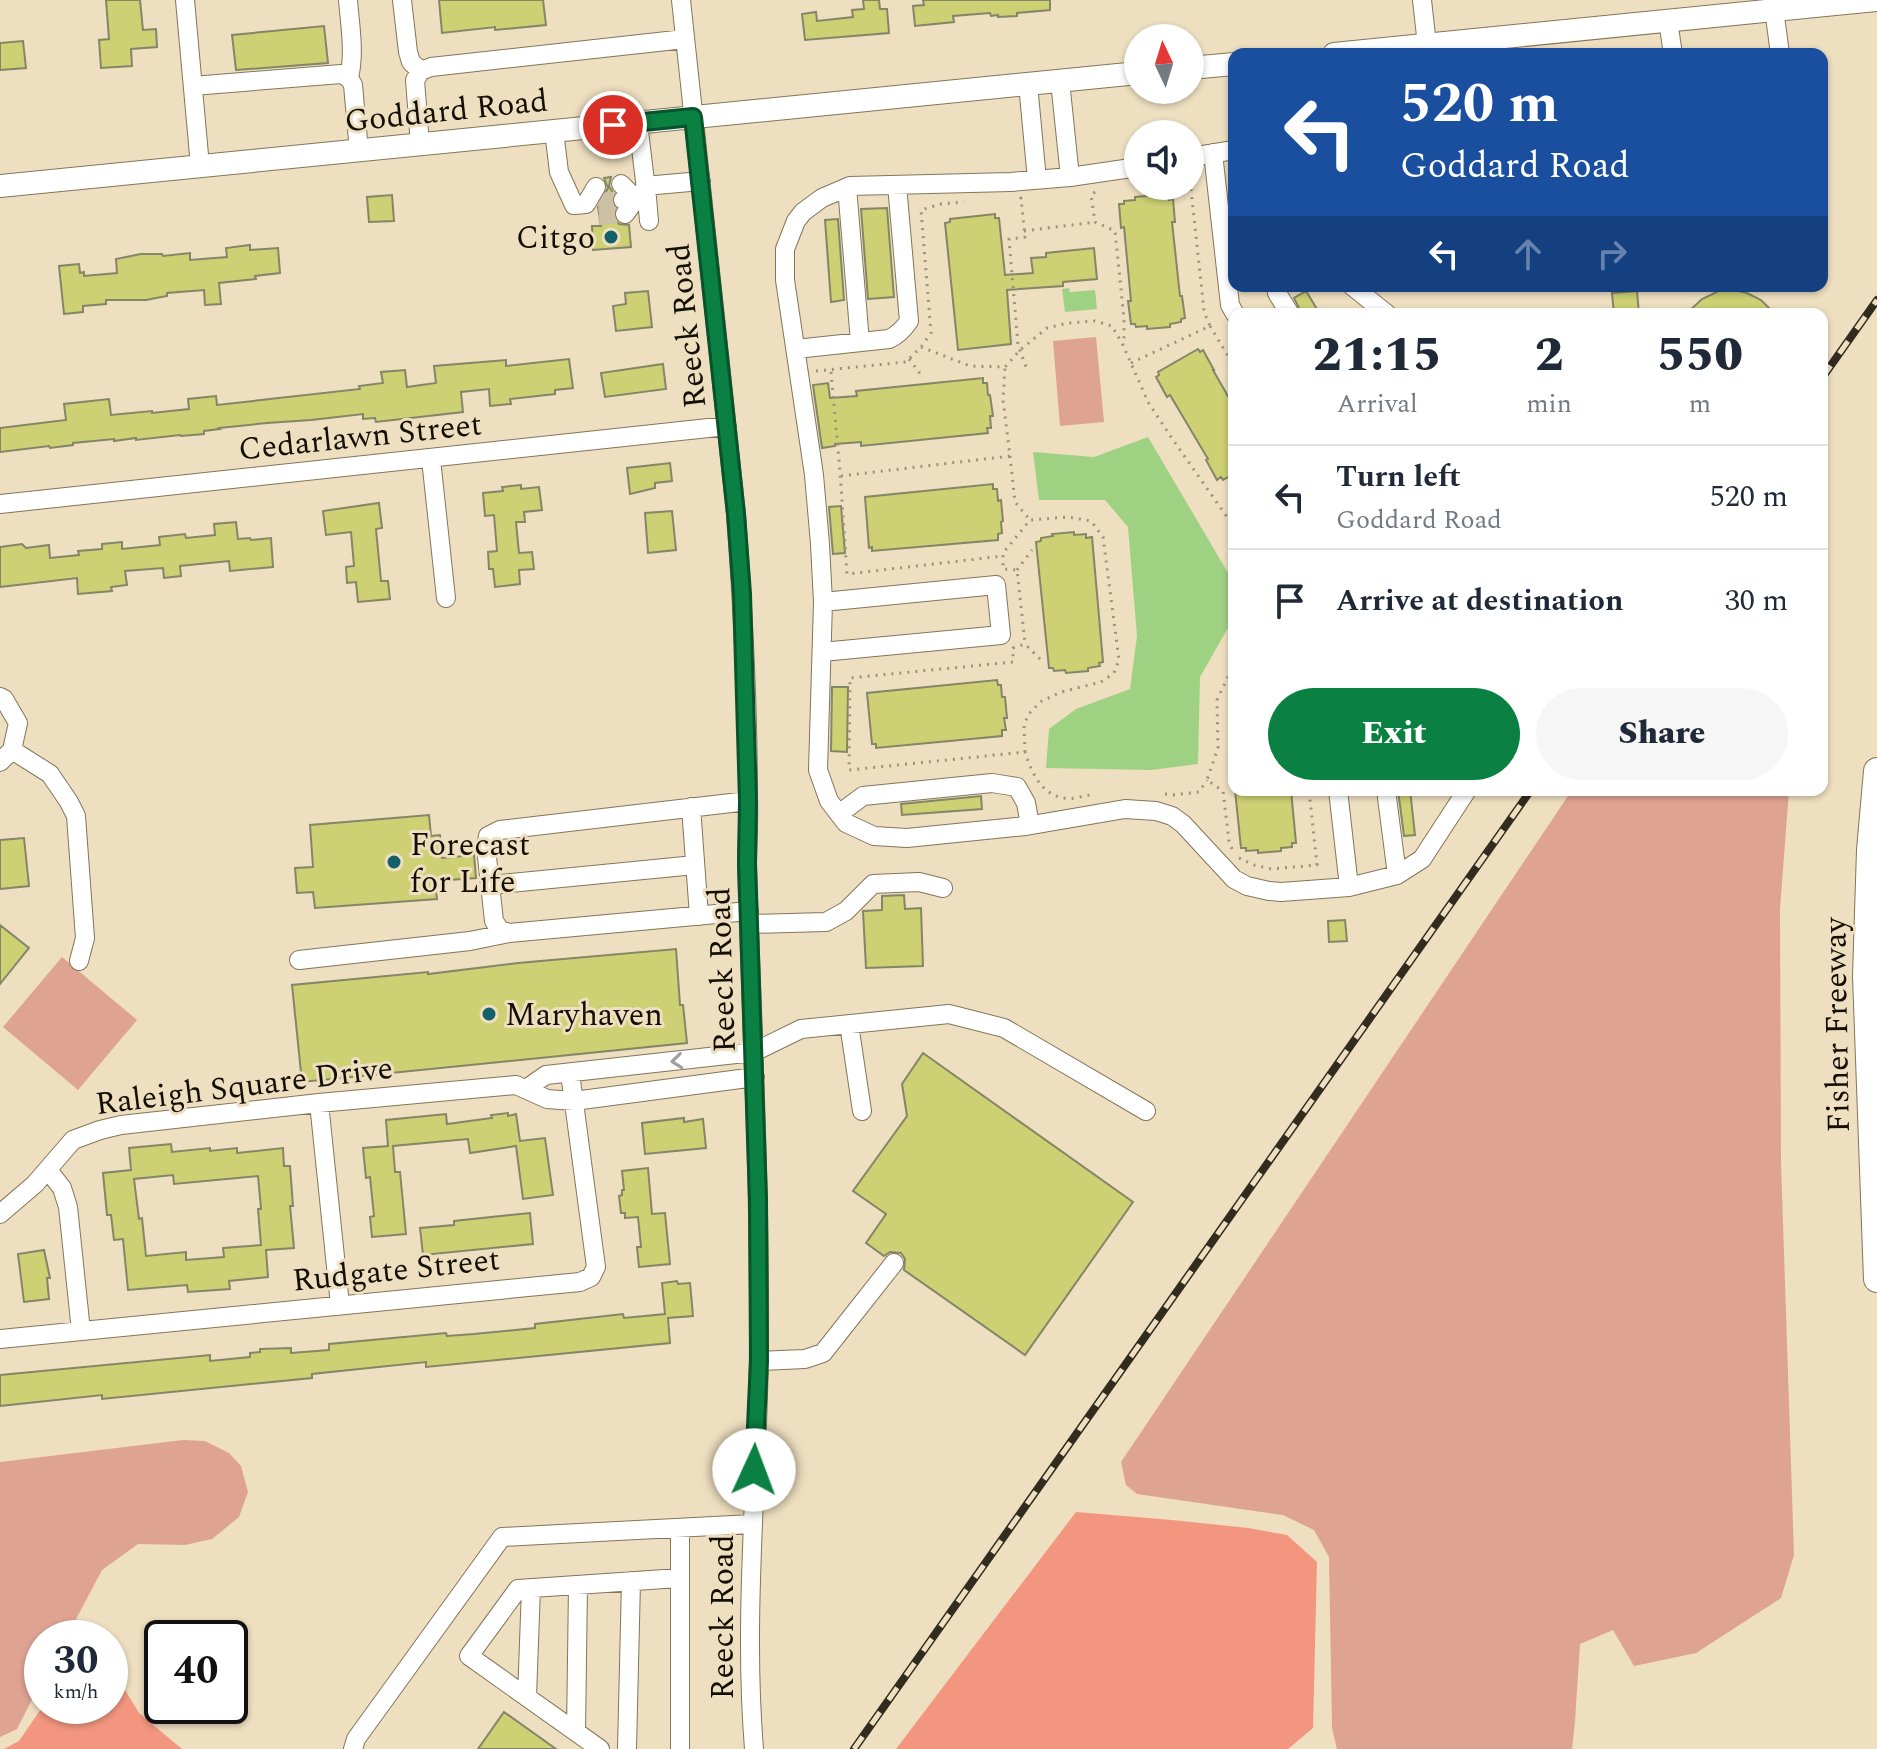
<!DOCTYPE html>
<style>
body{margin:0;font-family:Spectral,serif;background:#f6f6f7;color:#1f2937;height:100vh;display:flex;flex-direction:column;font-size:30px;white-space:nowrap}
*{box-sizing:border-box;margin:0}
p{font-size:26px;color:#747a83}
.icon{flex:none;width:44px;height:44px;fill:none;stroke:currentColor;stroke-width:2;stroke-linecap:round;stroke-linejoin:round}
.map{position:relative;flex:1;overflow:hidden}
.panel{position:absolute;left:1228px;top:308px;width:600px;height:488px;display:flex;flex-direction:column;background:#fff;border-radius:16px;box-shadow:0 2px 6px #0004}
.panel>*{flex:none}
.banner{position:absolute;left:1228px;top:48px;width:600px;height:244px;border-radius:16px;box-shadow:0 2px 6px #0004;background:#1a4fa0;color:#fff;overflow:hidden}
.needle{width:52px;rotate:356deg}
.controls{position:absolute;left:1124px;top:24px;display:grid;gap:16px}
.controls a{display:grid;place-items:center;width:80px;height:80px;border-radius:50%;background:#fff;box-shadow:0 2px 6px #0004;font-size:40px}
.speed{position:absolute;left:24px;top:1620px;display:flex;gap:16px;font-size:40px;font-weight:700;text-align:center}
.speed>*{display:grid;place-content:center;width:104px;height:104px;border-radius:50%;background:#fff;box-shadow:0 2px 6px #0004;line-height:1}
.speed small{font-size:20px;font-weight:400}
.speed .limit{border:4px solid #111;border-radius:12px;background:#fff;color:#111}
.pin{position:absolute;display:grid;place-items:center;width:68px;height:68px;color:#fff;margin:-34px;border:4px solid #fff;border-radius:50%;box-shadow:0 2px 8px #0007}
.me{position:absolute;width:88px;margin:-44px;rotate:2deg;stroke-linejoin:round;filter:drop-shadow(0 0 6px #0008)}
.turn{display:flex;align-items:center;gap:28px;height:168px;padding:0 40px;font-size:36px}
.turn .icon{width:104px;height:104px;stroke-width:2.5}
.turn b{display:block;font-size:56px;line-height:68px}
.lanes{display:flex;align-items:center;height:76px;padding:0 40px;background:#0003;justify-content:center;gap:40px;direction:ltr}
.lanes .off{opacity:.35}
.eta{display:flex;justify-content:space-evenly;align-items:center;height:136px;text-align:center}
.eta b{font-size:48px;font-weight:800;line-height:56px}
.action{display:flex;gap:16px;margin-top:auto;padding:16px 40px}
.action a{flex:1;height:92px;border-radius:48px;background:#0b8043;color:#fff;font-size:32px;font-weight:800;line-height:92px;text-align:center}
.action a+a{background:#f6f6f7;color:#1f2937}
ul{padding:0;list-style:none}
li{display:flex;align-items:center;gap:24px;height:104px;padding:0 40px;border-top:2px solid #e0e1e3}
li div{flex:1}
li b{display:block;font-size:30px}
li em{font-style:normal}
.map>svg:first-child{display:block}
</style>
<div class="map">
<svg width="1877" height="1749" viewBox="0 0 1877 1749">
<rect width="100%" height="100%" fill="#eedfc0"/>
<path fill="#dfa393" d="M1096 337 1104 422 1060 426 1053 341Z
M1572 790H1789L1780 909 1781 1162 1794 1555 1781 1598 1696 1653 1634 1666 1613 1630 1580 1644 1575 1721 1572 1749H1337L1332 1728 1329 1557 1314 1530 1283 1515 1137 1494 1126 1485 1121 1462Z
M62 957 137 1020 78 1090 3 1027Z
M183 1440 205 1441 229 1453 241 1466 248 1492 239 1517 212 1539 185 1545 138 1544 102 1570 66 1638H42V1680L17 1729 0 1737V1462Z"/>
<path fill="#f2967f" d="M1076 1512 1172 1520 1248 1528 1287 1535 1317 1562 1313 1728 1288 1749H896Z
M110 1639 118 1643 122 1685 139 1713 182 1749H4L19 1741 43 1706H110Z"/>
<path fill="#9fd183" d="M1069 288 1070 292 1095 290 1097 309 1065 312 1062 289Z
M1148 437 1231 578 1233 619 1200 677 1198 764 1151 770 1046 768 1049 729 1076 709 1130 689 1137 636 1128 527 1105 500H1039L1033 452 1094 457Z"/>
<path fill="#cdd073" stroke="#848667" stroke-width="2" fill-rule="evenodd" d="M106 0H140L143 30 156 29 157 47 131 49 132 66 101 68 99 40 109 39Z
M439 0H543L546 25 495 30V27L442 33Z
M863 0H879L880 9H887L889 33 805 40 802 14 816 12 817 21 853 17 852 10 864 9Z
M923 0H1050V10L1017 13V16L998 17V15L991 16 990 13 953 16 954 22 915 26 913 6 924 5Z
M324 26 328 63 236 70 232 35Z
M23 41 26 68 0 70V43Z
M611 177 609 186 613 193 611 200 615 208 614 218 619 224 629 225 631 247 593 250 592 226H601L598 207 608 188 604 178Z
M392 195 394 221 369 222 367 197Z
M1157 195 1158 198 1169 197V200L1173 199 1175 222H1172L1180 296H1182L1185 318 1181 319V322L1170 324V327L1147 329V326L1136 327 1135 324H1131L1128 301H1131L1124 227 1121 228 1119 204H1124V201L1135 200V197Z
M887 208 894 297 868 299 861 209Z
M995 214V218H999L1005 275 1033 273 1031 258 1046 257V253L1094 248 1097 279 1063 282V286L1007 290 1011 344 958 350 945 223 950 222V219Z
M838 219 844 300 831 302 825 220Z
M250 245V250L278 248 280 273 255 276 256 279 219 283 221 304 205 305 204 290 167 293V296L146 300H106V304L83 306V312L64 314 59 266 79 264 80 273 84 272V276L117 273 116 259 141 254H162L163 256 190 253V260L227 257 226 248Z
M1716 286H1734V290L1747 293 1761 300 1775 314H1686L1702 299 1717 292Z
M648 291 652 327 616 331 613 306 626 304 625 293Z
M1306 291 1320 314H1302L1294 298Z
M1637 291 1639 314H1614L1612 293Z
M1198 349 1200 352 1203 350 1214 370H1213L1229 398 1234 396V474L1223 480 1221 477 1217 480 1206 460 1208 459 1170 395 1167 397 1156 377 1159 375 1158 372Z
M569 359 573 388 555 390V394L510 399 511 404 490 406 489 389 461 392 463 412 376 422 375 418 363 419V414L311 420 267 423 219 428 220 429 204 431V434L181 436 180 435 136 440V438L114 441V439L73 443V445L50 448 49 446 0 452V428L66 420 64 404 109 399 111 415 152 411V413L189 409 188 399 216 396 217 405 360 389 359 386 383 383 381 372 405 370 407 387 436 383 434 366 506 360V366Z
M663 364 666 389 605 397 601 373Z
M983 378V383H987L988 395H990L993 416H990L991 428H987L988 433 861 446V442L835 444V446L822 448 813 385 828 383 830 398 857 396 856 391Z
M670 463 672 481 655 483V488L630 494 627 468Z
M993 484V489H997L998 501 1001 500 1003 521 1001 522 1002 533 998 534V540L872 551V547L869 548 865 497Z
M521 485V489L539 487 542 510 524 512 525 522H516L519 553 532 552 534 569 519 570 520 584 495 587 493 569H489L488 552 497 551 494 515 485 516 483 493 503 491 502 487Z
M379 503 382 528 376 529 381 581H388L390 599 358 602 356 582 347 583 346 567 354 566 351 532 326 535 323 511Z
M841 506 845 553 833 554 829 507Z
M672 511 676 550 648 553 645 513Z
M236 522 238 539 250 538 251 540 271 538 273 567 230 571 229 561 180 566 181 576 164 578 163 568 125 571 127 585 111 587 112 591 78 594 77 578 0 587V547L22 544 26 548 49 545 50 558 79 555 78 551 102 549V544L122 542V549L160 545 159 537 185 534 186 538 215 535 214 524Z
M1074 532V535L1086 534V538L1092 537 1103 662 1099 663 1100 666 1088 668V671L1066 673 1065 670 1054 671 1053 668H1049L1036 542 1041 541V538L1053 536 1052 534Z
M997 680 998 685H1001L1002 697H1005L1007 718H1004L1006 730H1002V736L876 748V744H872L867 693Z
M832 687H848L847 752 831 751Z
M1235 790H1291L1296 843H1292V847L1281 848V851L1258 853V850L1246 851V848H1241Z
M1398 790H1410L1415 835 1404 836Z
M981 796 982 809 902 815 901 804Z
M429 815 431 836 440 835 442 858 474 855 476 878 435 881 437 899 315 908 313 892 297 893 295 868 313 867 310 825Z
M24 838 29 886 0 889V840Z
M904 895 905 909 921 908 923 966 866 968 863 911 882 910V896Z
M1345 920 1347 941 1329 942 1328 921Z
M0 925 29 948 0 984Z
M676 949 680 1005H683L687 1043 302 1082 292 985 428 972V974L518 963Z
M923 1053 1133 1202 1025 1355 904 1270 905 1259 901 1253 890 1252 884 1256 866 1243 886 1214 853 1191 907 1116 902 1084Z
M508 1113V1116L516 1114 520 1141 545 1138 553 1195 523 1199 516 1146 470 1153 468 1139 393 1146 395 1172H400L406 1234 372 1237 370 1217 374 1216 370 1177 366 1178 363 1148 388 1146 386 1120 446 1114 447 1124 492 1118 491 1115Z
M684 1118V1122L703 1119 706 1148 645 1154 642 1123Z
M171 1144 172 1152 210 1148V1151L237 1148V1153L283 1148 284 1166H290L293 1206H290L294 1248 266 1250 268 1277 229 1281 230 1289 188 1292 187 1285 128 1290 123 1239 114 1240 111 1215H107L103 1173 131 1170 129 1148ZM173 1175 174 1184 258 1176 261 1209H258L261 1245 223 1248 224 1257 186 1260V1252L146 1256 142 1218 139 1219 134 1179Z
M648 1168 652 1214 665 1213 670 1264 639 1267 637 1247H641L638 1217 625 1218V1213H621L619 1196 622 1195V1190H624L622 1171Z
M530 1213 533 1244 423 1255 420 1228 454 1225V1221Z
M44 1250 50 1278H47L49 1299 24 1302 18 1254Z
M677 1281 678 1284 690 1283 693 1316 668 1318 670 1343 426 1367V1362L312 1374V1378L102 1399V1395L0 1406V1375L210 1355V1361L250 1357V1353L260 1352V1349L291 1348V1353L329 1350V1344L446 1333 447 1336 474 1334 535 1328V1324L623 1314 624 1318 665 1314 662 1283Z
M504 1712 556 1749H478Z"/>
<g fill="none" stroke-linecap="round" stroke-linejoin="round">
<path stroke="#cdc0a4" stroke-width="18" stroke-dasharray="18 9" stroke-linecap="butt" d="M598 202 623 200
M599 216 625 214"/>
<defs>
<path id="minor" d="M185 0 200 166
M348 0C350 26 355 52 349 78
M402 0 408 52 411 62 421 71
M681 0 736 514C743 609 748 704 748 799 749 822 747 845 747 867 752 1027 760 1186 759 1346 758 1480 743 1615 754 1749
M1422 0 1427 45
M1774 9 1780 54
M1668 21 1673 54
M1060 81 1070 177
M1028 84 1037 180
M193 86 341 74 349 78 353 85 359 151
M554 131 559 172 574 205 586 204 596 187
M420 145 415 80 421 71 431 67 685 39
M1213 153 1230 305 1235 314
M1190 157 1234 150
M1138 167 1070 177 1011 182 850 186 822 198 803 212 796 221 785 249V280L814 475 820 544 823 602 818 770 829 801 846 823 874 836 907 838 1026 826 1125 809 1156 811 1172 816 1183 824 1234 879 1247 886 1269 891 1281 892 1349 887 1397 875 1422 859 1467 790
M621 184 636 199 625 214
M645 186 701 181
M847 187 860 342
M647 198 649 221
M623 200 647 198 638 123
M1277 286V293L1290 314
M1352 286 1387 314
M796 349 889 339C898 335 903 330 909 321L897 185
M431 459 446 598
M0 504 727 426
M822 652 1001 635 996 585 823 602
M0 697 4 699 18 723 12 750 0 762
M12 750 50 774 69 802 76 816 85 938 79 961
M1338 790 1349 887
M1386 790 1397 875
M748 801 500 830 488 836 486 848 494 921 500 930 509 933 749 911
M691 807 699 916
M839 814 863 796 992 783 1017 787 1026 803 1030 825
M490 885 695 865
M749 924 826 922 846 911 873 884 919 882 943 888
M299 960 470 941 509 933
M849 1024 862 1111
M526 1089 546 1075 754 1052 801 1029 949 1014 1004 1028 1146 1111
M319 1103 340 1305
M48 1170 62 1188 68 1207 81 1331
M0 1214 35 1184 73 1140 100 1130 121 1125 319 1103 516 1085 547 1099 574 1101 755 1077
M0 1339 580 1282 591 1277 596 1267 570 1073
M759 1361 805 1359 823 1353 894 1263
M527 1697 531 1588
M576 1732 578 1585
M353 1749 356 1739 502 1537 752 1524
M600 1749 469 1656 518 1589 679 1578
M627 1749 631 1581
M680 1749V1528"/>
<path id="major" d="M1334 54 1876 0
M1190 68 1234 64
M0 186 1138 73"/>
<path id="highway" d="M1877 771 1870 850 1866 976 1877 1279"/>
</defs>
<use href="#minor" stroke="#837559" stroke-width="20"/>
<use href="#major" stroke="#837559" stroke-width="24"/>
<use href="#highway" stroke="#837559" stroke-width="28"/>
<path stroke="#9d917a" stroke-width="3" stroke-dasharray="2 6" stroke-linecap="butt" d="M1095 192 1091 195 1095 222 1115 231 1124 319V344
M1020 199 1021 198 1025 237 1009 239 1018 345 1028 372
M1024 231 1095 222
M1210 326 1234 366
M921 347 970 366 1005 367 1020 350 1047 328 1068 323 1095 321 1112 326 1123 345 1148 402 1171 437 1234 527
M909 359 919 372V378
M1131 363 1210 326 1204 312 1203 301 1190 180
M816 371 906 362 921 347 931 333 921 210 941 204 964 202
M831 372 840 471 847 574 1003 556
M1010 456 1015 502 1030 520
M841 476 1010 456 1003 400 1005 367
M1017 570 1032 550
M1040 659 1025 644 1013 648V662L850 678 849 770 1025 752C1031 771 1041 795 1064 798 1072 800 1082 796 1090 795
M1025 752 1024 726 1028 715 1040 702 1061 692 1101 682 1114 673 1119 660 1103 537 1091 521 1068 517 1030 520 1003 553V569L1017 570 1025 643
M1165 794 1173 795 1199 792 1207 780
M1232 849 1229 841 1223 791 1207 780 1218 748 1217 700 1234 664
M1239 858 1254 865 1271 869 1317 865 1309 790"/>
<use href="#minor" stroke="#fff" stroke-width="18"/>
<use href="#major" stroke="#fff" stroke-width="22"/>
<use href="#highway" stroke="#fff" stroke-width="26"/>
<defs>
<path id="rail" d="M1822 378 1877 300
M854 1749 1531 790"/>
</defs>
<use href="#rail" stroke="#322c1f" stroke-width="8"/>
<use href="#rail" stroke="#eedfc0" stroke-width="5" stroke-dasharray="15" stroke-linecap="butt"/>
</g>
<defs><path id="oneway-chevron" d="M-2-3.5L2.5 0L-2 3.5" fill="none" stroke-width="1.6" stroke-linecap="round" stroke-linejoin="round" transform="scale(2)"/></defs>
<use stroke="#a19f9b" href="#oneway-chevron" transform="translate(677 1061) rotate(174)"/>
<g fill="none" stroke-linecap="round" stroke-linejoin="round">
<defs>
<path id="route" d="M613 125 693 117 736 514 742 594 748 801 747 863 758 1199 759 1361 754 1470"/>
</defs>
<use href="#route" stroke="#07532c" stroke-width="20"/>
<use href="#route" stroke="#0b8043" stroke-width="14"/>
</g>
<g fill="#14616c" stroke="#eedfc0" stroke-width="3">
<circle cx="611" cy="237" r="8"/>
<circle cx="394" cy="862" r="8"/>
<circle cx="489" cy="1014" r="8"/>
</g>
<g text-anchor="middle" stroke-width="6" stroke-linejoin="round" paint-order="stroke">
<g font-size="32" fill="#140f05" stroke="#eedfc0">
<text transform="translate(446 110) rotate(-6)" y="11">Goddard Road</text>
<text transform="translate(686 326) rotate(-96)" y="11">Reeck Road</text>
<text transform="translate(360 436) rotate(-6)" y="11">Cedarlawn Street</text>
<text transform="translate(721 970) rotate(-92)" y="11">Reeck Road</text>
<text transform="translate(1836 1025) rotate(-91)" y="11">Fisher Freeway</text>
<text transform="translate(244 1085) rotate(-7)" y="11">Raleigh Square Drive</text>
<text transform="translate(396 1269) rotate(-6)" y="11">Rudgate Street</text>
<text transform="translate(722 1617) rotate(-90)" y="11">Reeck Road</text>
</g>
<g font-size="32" fill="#140f05" stroke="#eedfc0" text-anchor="start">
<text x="595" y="248" text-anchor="end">Citgo</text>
<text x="410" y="855">Forecast<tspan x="410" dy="37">for Life</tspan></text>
<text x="505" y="1025">Maryhaven</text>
</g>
</g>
</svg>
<div class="controls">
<a><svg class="needle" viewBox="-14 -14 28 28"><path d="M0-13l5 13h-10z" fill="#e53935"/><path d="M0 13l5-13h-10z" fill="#747a83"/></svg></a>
<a><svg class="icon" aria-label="sound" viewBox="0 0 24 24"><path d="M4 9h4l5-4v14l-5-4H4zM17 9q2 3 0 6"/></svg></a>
</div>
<div class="speed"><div>30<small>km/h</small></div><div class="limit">40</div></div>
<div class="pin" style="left:613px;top:125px;background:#d93025"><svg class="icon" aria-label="arrive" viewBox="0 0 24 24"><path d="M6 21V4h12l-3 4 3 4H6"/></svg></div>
<svg class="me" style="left:754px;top:1470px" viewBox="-20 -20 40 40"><circle r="19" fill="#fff"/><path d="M0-13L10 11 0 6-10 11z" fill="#0b8043"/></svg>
<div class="banner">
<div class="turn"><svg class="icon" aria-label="left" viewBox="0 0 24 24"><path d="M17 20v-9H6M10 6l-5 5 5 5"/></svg><div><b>520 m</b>Goddard Road</div></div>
<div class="lanes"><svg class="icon" aria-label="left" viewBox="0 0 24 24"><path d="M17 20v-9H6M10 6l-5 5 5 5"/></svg><svg class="icon off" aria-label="ahead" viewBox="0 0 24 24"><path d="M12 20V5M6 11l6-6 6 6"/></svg><svg class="icon off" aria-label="right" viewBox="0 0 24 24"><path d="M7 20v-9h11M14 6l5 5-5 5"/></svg></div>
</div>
<section class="panel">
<div class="eta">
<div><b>21:15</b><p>Arrival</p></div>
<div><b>2</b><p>min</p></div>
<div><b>550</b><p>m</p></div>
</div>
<ul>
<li><svg class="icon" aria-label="left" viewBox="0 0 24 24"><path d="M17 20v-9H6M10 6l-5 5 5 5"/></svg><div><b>Turn left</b><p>Goddard Road</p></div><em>520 m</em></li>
<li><svg class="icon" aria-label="arrive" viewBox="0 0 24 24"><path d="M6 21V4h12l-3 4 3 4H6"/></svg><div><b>Arrive at destination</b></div><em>30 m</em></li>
</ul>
<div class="action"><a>Exit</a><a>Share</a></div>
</section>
</div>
